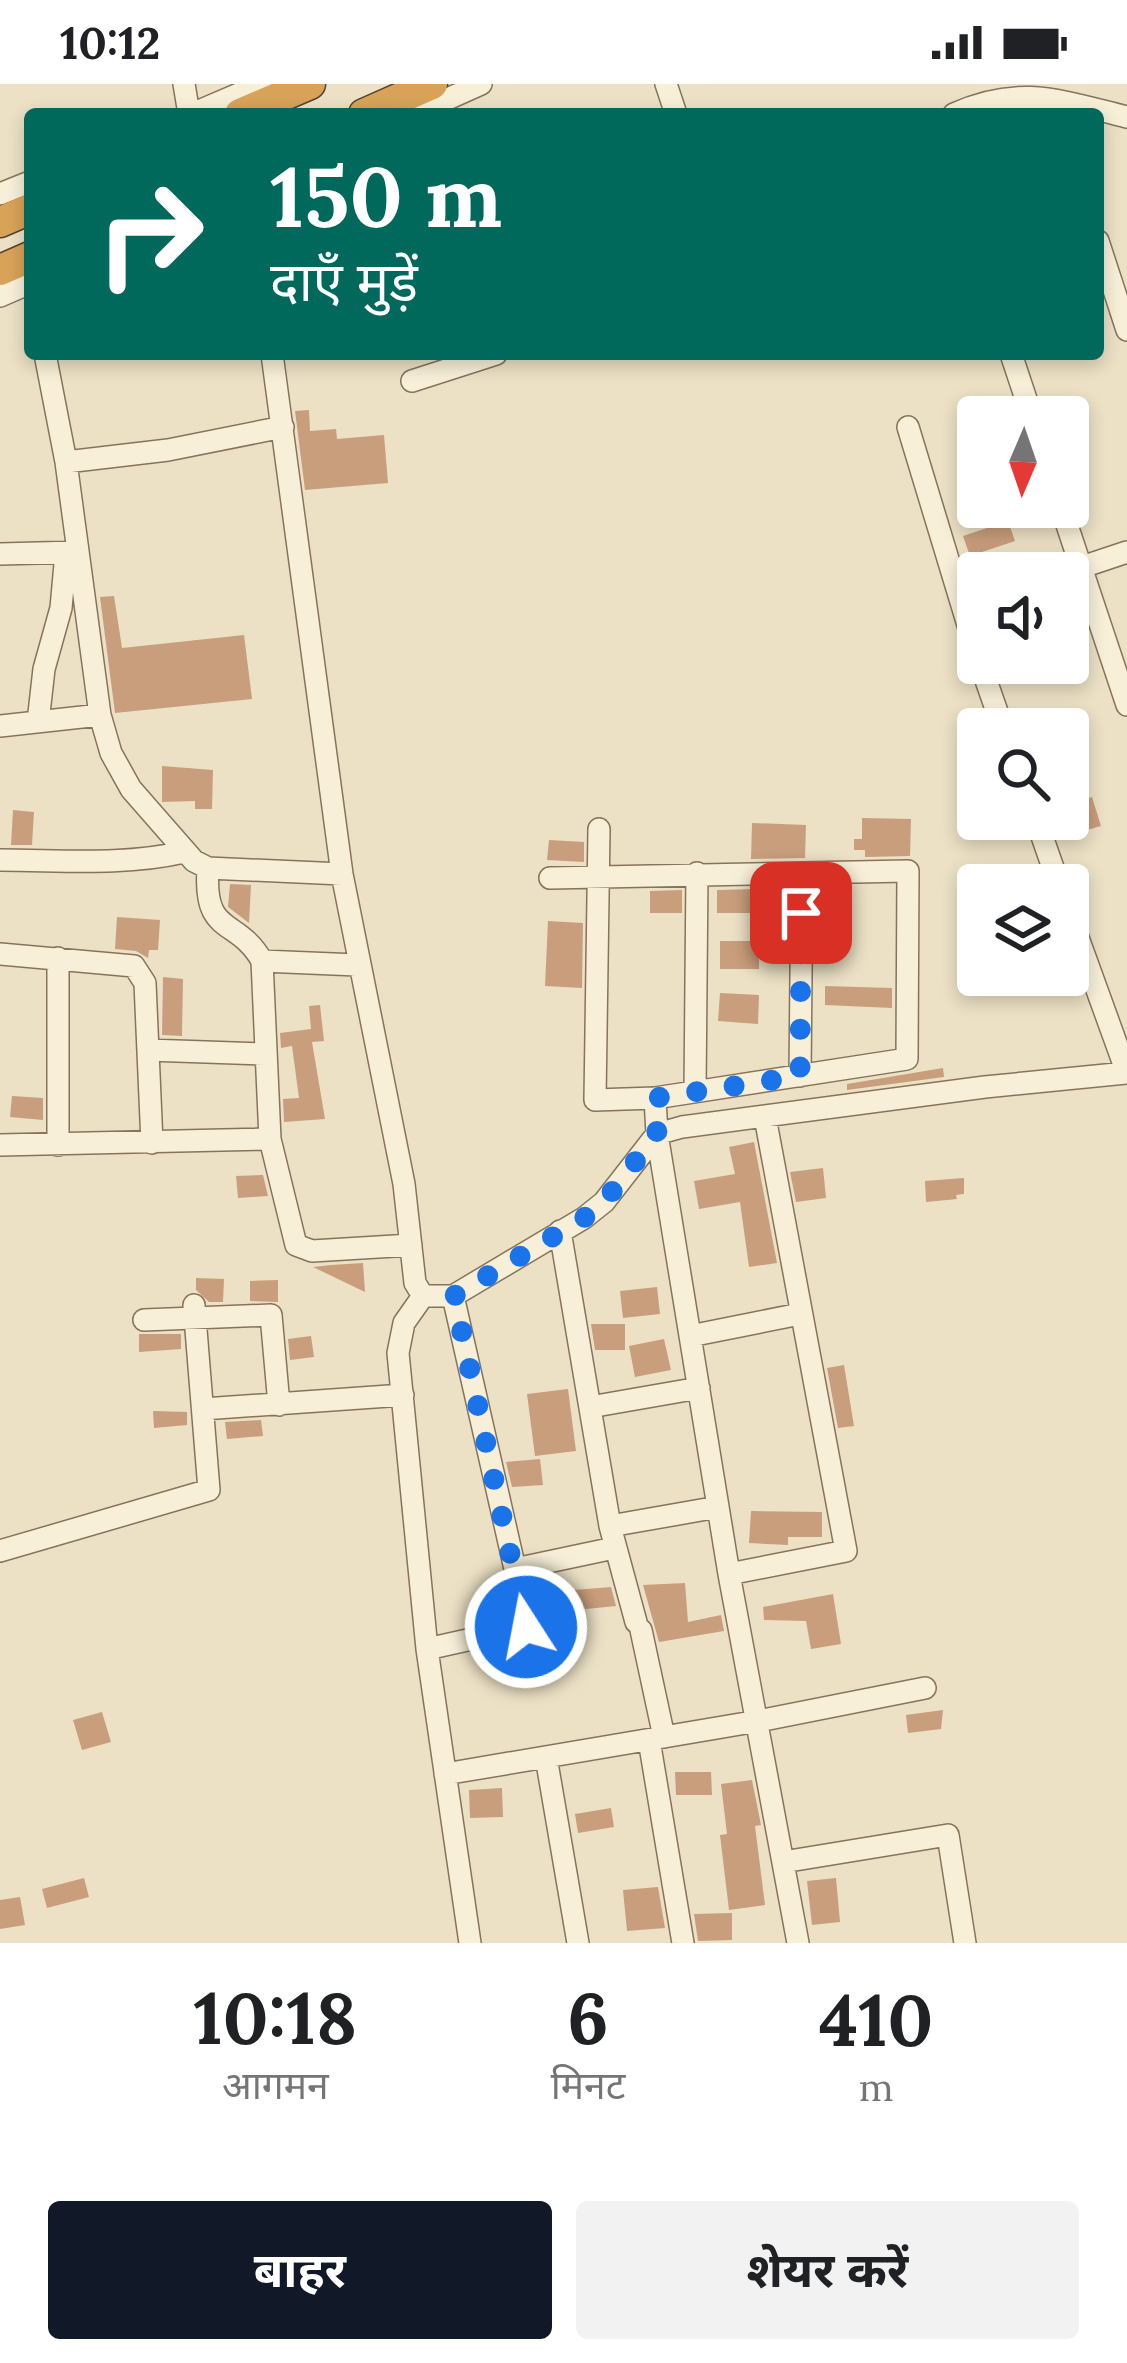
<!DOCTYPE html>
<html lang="hi">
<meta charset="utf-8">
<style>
body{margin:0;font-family:Lora,"Noto Sans Devanagari",serif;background:#f2f2f2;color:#202124;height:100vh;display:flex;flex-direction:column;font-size:45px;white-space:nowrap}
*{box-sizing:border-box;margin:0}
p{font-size:39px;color:#757577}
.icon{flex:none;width:66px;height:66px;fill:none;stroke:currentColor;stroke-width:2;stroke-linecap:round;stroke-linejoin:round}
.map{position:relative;height:1859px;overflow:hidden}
.details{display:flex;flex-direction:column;background:#fff;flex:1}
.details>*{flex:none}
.guide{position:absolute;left:24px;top:24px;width:1080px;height:252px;border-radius:12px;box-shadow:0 6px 18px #0003;background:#00695c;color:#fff;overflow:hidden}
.needle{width:78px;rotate:182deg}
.fabs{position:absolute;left:957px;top:312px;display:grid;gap:24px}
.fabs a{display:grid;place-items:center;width:132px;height:132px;border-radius:12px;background:#fff;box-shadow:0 6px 18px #0003;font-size:60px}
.pin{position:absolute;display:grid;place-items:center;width:102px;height:102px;color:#fff;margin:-51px;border-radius:24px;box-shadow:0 6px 18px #0006}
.me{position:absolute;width:132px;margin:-66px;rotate:349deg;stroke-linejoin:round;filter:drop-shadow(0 0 9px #0008)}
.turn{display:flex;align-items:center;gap:42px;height:252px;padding:0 48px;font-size:54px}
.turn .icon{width:156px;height:156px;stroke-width:2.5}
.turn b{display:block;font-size:84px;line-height:102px}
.eta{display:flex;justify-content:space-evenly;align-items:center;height:204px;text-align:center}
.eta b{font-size:72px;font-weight:700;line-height:84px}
.button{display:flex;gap:24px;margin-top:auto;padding:24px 48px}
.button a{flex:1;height:138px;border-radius:12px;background:#111827;color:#fff;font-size:48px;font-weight:700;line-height:138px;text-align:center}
.button a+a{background:#f2f2f2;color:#202124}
.status{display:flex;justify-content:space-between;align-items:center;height:84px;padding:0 60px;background:#fff;direction:ltr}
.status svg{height:33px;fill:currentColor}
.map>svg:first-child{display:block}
</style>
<div class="status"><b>10:12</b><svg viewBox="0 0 49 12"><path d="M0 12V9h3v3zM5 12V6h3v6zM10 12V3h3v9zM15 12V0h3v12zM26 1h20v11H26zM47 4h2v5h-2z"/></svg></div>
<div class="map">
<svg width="1127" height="1859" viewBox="0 0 1127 1859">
<rect width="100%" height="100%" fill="#ece1c5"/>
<path fill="#c99e7c" d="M309 326 310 347 336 345 337 355 384 351 388 399 305 406 295 327Z
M1008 437 1015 457 970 472 963 452Z
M114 512 122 564 244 551 252 615 115 629 100 513Z
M162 682 213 686 212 725H195V717L162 718Z
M1092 713 1101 742 1059 754 1052 735H1068V720Z
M13 726 34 728 32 761H11Z
M862 734 911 735 910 772 865 773V766H854V755H862Z
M752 739 806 741 805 774 751 775Z
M549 756 584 758V778L547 776Z
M230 800 251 801 249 839 228 823Z
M787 804 786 844H755V829H717V806Z
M682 806V829H650V807Z
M117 833 160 836 158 866H149L148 874 136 867 115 865Z
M548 837 583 839 582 904 545 902Z
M720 857H759V885H720Z
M163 893 183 895 182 952 162 951Z
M825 902 892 904V924L825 921Z
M720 909 759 911 758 940 718 937Z
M320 921 324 957 312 958 325 1035 284 1038 283 1015 299 1014 292 962 281 964 280 949 311 945 309 922Z
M943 984 944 993 847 1006V1000Z
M12 1012 43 1014V1036L10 1033Z
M754 1058 777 1179 749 1183 740 1118 699 1125 694 1097 735 1090 729 1063Z
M823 1084 826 1114 796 1118 790 1088Z
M263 1091 268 1112 238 1114 236 1092Z
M964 1094V1110L956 1111 957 1115 926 1118 925 1097Z
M363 1179 365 1208 313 1183 331 1181Z
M196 1194 224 1195 223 1218H209L196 1206Z
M278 1196V1218L250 1217V1197Z
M657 1203 660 1230 623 1234 620 1207Z
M591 1240H625V1266H595Z
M139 1250H181V1265L139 1268Z
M311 1252 314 1273 290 1276 288 1255Z
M664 1255 671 1286 635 1293 629 1262Z
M844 1281 854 1342 838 1344 827 1284Z
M568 1305 576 1367 535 1372 527 1310Z
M153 1327 187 1328V1341L154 1344Z
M261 1336 263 1352 227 1355 225 1338Z
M540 1375 543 1401 512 1403 506 1378Z
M751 1427 822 1428V1453H788V1461L749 1459Z
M685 1499 688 1538 721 1531 724 1547 659 1558 643 1501Z
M611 1503 616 1522 576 1526 574 1506Z
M833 1510 841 1560 811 1565 806 1537 764 1536 763 1523Z
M943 1626 941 1645 908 1649 906 1631Z
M102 1628 111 1658 82 1666 73 1636Z
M675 1688H711L712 1711H676Z
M752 1696 761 1741 755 1742 765 1821 729 1826 720 1751 727 1750 721 1700Z
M502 1704 503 1733 470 1734 469 1706Z
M611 1724 614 1743 578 1749 575 1730Z
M84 1794 89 1813 47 1824 42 1805Z
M836 1794 840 1838 812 1841 807 1797Z
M658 1803 665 1844 627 1847 623 1806Z
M20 1813 25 1841 0 1845V1816Z
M732 1829V1856L698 1857 694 1830Z"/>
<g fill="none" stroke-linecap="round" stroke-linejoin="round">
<defs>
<path id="minor" d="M184 0 189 30
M666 0 676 30
M192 30 262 0
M414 30 481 0
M954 30C1020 0 1061 17 1127 33
M0 110 30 98
M1098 157 1127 246
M0 212 30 199
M45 270 66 378 100 631 111 669 131 705 194 777 208 784 342 790
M272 270 342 790 404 1100 415 1199 423 1212H453L584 1134 604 1118 657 1050 682 1043 985 1003 1126 989
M1011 270 1032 333
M412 297 496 270
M908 343 978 574
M66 378 168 366 283 343
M1061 423 1127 621
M0 470 76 468
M1064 489 1127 468
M980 579 1003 645
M38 638 44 585 61 524 66 469
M0 642 100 631
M1036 735 1059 801
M599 745 595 1016 655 1014 657 1050 729 1490 798 1859
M0 776C62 776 123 782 184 768
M208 784C203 854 237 832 262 877L270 1055 296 1161 312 1167 411 1161
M550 794 908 787 907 975 655 1014
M1068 826 1127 989
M0 870 134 882 145 899 152 1059
M262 877 357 881
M148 966 265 970
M800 992 802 789
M695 1007 697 789
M0 1061 270 1055
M58 1061V874
M560 1147 610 1442
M423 1212 404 1239 398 1269 427 1565 470 1859
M453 1212 515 1485
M144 1236 271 1231 279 1321
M690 1252 800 1230
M590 1323 699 1304
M203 1325 403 1311
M0 1467 209 1406 194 1221
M729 1490 846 1467 765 1033
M636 1538 610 1442 718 1423
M641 1546 664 1653
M427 1565 526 1543 515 1485 614 1464
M649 1656 683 1859
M546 1673 578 1859
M445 1690 758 1637 925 1604
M783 1778 948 1751 965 1859"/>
<path id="highway" d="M240 30 310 0
M364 30 432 0
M0 138 30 125
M0 186 30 173"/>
</defs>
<use href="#minor" stroke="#87735c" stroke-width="24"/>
<use href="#highway" stroke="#554230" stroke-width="33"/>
<use href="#minor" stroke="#f7efd8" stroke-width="21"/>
<use href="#highway" stroke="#d8a359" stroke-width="30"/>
</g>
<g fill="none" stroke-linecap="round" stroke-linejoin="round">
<path stroke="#1a73e8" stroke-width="21" stroke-dasharray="0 37.8" d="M526 1543 454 1212 584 1134 604 1118 657 1050 655 1014 800 992 801 829"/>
</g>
</svg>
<div class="fabs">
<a><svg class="needle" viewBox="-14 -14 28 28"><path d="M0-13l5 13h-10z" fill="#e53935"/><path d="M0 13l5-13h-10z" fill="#757577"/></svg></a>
<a><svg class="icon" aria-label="sound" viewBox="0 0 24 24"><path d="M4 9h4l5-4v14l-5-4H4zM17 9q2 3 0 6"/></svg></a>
<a><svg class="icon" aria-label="search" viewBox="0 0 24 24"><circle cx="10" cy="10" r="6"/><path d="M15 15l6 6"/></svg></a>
<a><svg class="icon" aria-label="layers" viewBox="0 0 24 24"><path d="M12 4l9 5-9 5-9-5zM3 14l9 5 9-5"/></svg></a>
</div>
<div class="pin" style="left:801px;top:829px;background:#d93025"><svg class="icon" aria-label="arrive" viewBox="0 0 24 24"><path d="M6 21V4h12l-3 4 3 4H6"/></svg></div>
<svg class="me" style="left:526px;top:1543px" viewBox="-20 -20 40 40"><circle r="17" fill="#1a73e8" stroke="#fff" stroke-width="3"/><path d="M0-11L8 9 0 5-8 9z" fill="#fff"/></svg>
<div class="guide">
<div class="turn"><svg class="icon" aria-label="right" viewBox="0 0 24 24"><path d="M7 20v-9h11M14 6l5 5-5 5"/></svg><div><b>150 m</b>दाएँ मुड़ें</div></div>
</div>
</div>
<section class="details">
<div class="eta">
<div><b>10:18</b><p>आगमन</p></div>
<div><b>6</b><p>मिनट</p></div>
<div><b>410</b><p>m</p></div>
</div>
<div class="button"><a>बाहर</a><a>शेयर करें</a></div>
</section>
